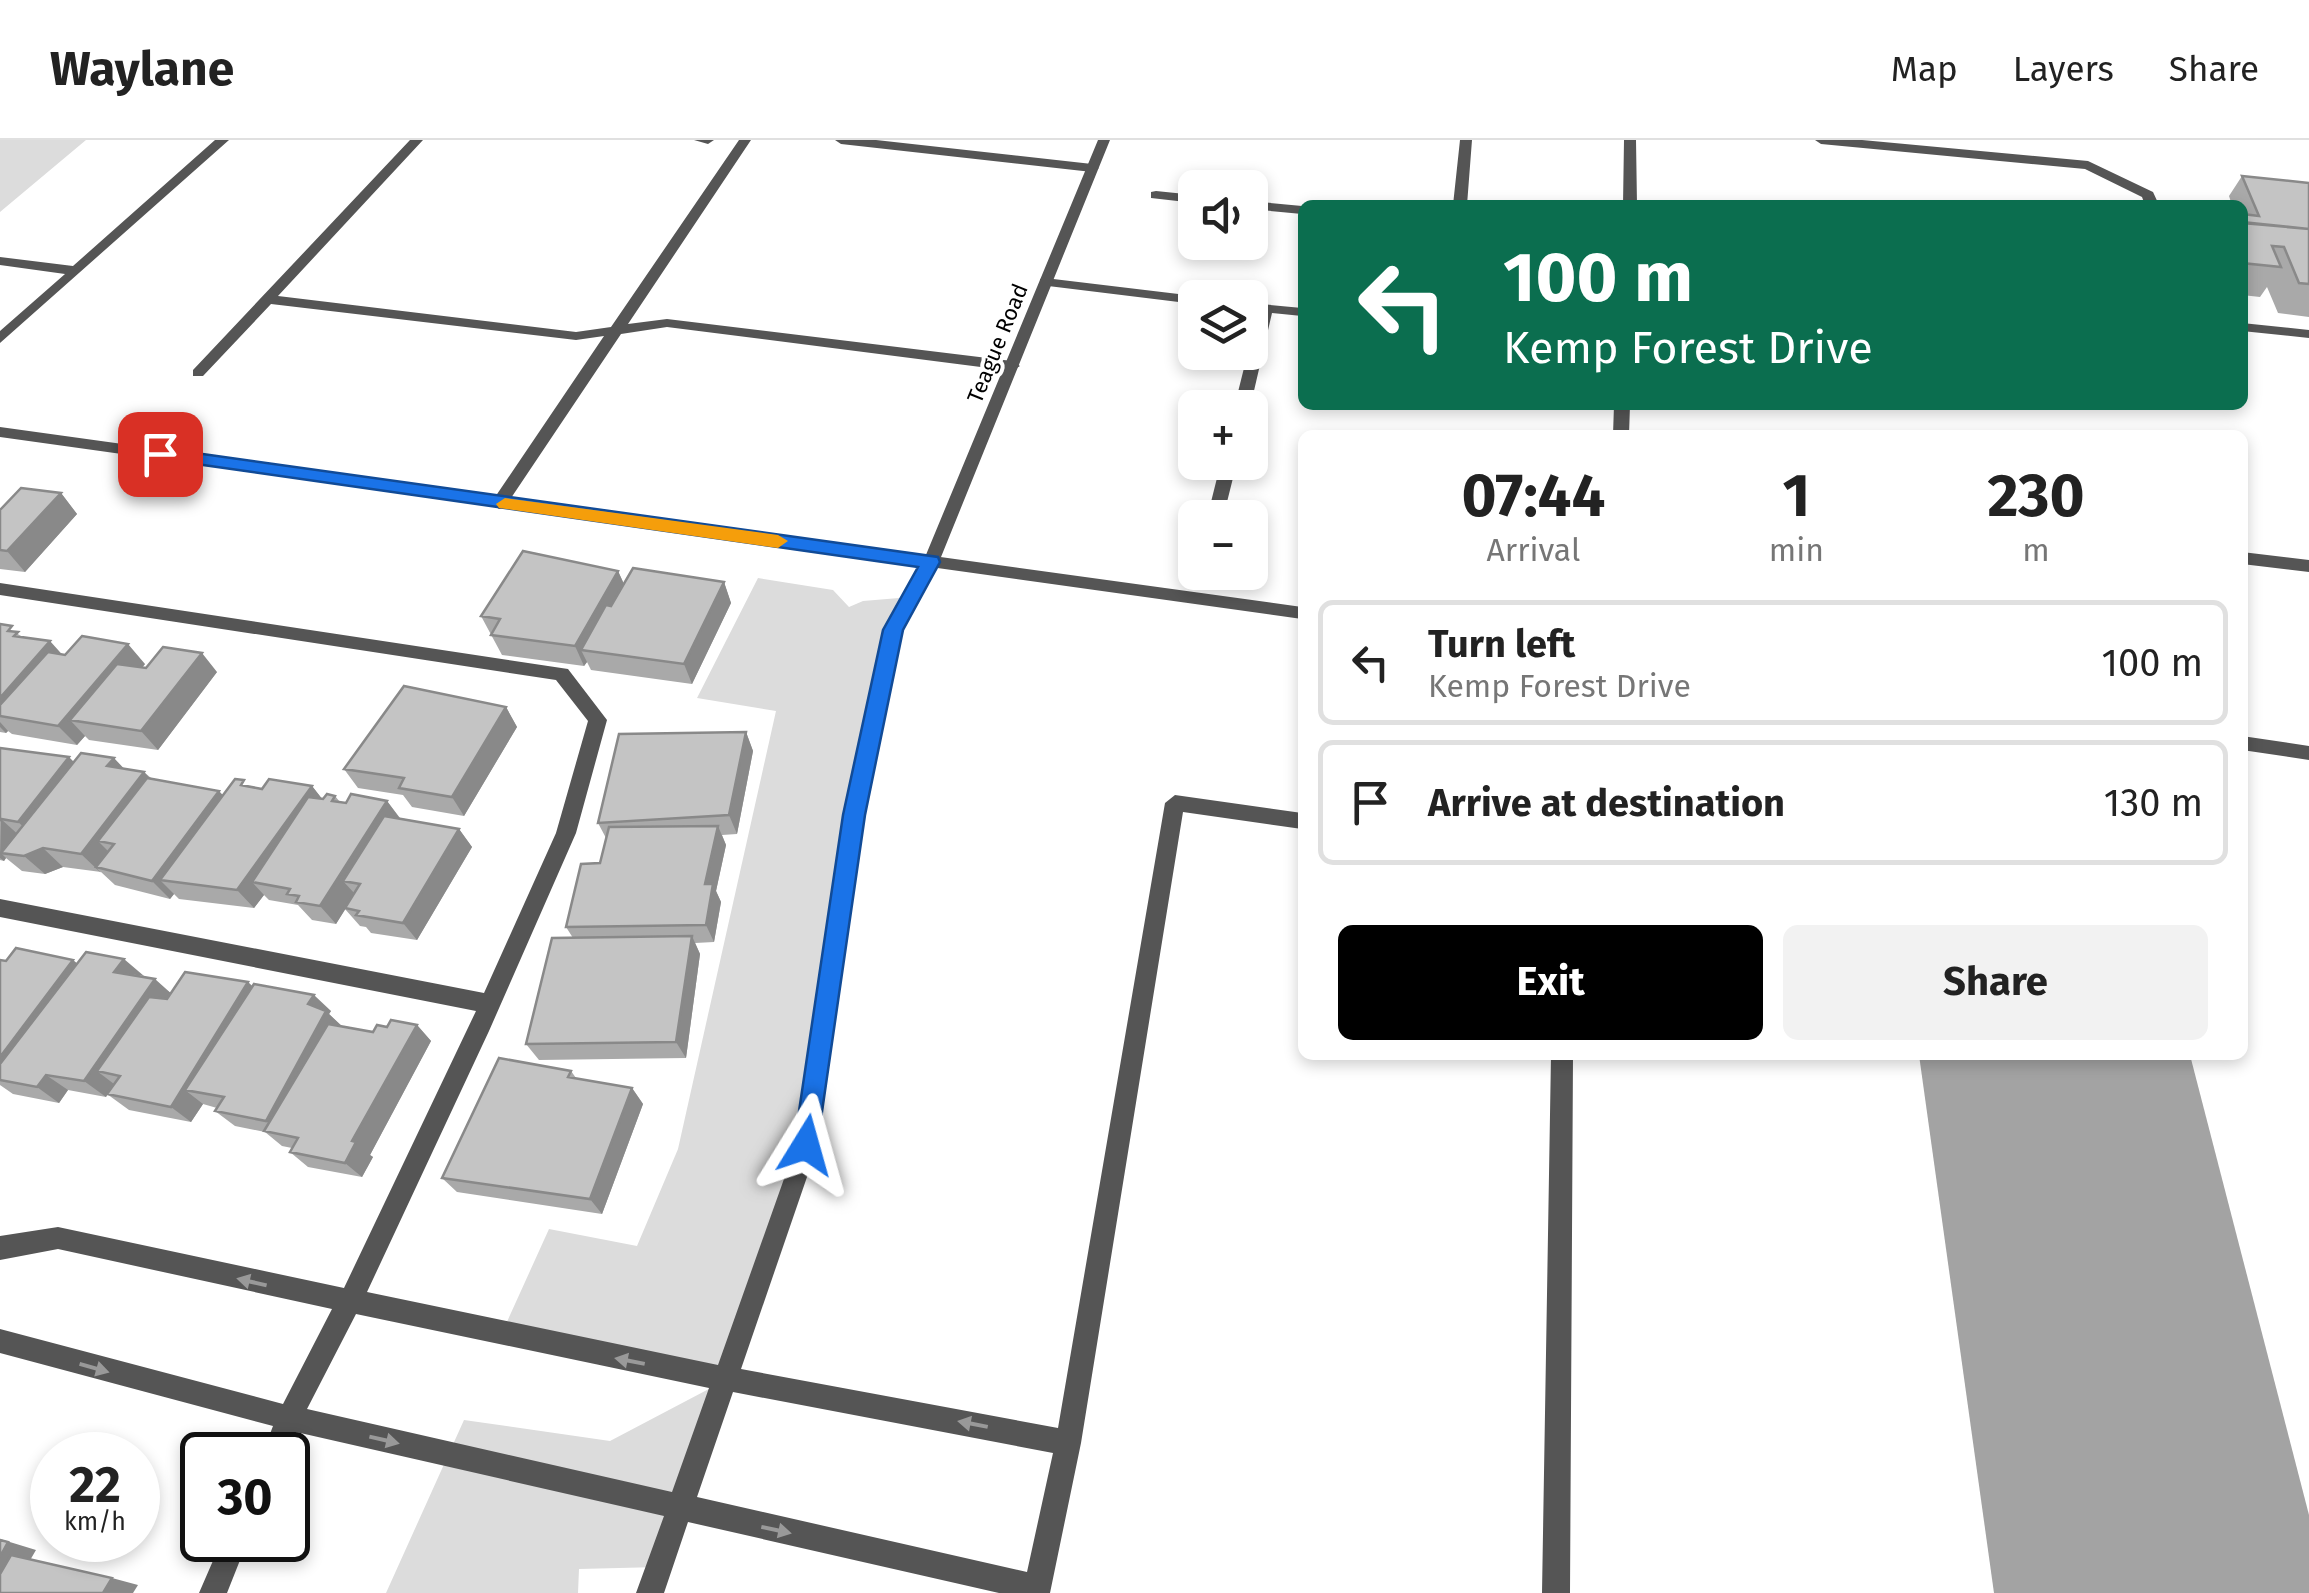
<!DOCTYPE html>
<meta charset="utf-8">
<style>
body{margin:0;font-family:"Fira Sans",sans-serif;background:#f2f2f2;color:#222;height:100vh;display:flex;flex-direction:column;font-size:38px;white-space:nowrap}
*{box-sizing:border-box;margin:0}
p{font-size:32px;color:#767676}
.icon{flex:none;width:55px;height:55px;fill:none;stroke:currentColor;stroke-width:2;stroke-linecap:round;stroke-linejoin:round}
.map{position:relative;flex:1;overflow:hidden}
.side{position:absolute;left:1298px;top:290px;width:950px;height:630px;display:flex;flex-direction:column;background:#fff;border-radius:15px;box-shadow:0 5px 15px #0003}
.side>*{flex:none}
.guide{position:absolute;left:1298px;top:60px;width:950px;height:210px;border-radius:15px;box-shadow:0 5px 15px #0003;background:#0b6e4f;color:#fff;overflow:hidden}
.controls{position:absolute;left:1178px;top:30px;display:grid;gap:20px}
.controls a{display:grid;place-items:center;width:90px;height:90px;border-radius:15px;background:#fff;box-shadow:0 5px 15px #0003;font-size:50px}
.speed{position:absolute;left:30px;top:1292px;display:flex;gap:20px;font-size:50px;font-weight:700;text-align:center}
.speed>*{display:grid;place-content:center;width:130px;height:130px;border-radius:50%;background:#fff;box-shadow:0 5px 15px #0003;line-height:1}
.speed small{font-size:25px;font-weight:400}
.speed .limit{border:5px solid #111;border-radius:15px;background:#fff;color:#111}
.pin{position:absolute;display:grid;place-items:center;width:85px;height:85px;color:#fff;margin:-42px;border-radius:20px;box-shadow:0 5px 15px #0006}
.me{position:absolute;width:110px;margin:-55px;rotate:8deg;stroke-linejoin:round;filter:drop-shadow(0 0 8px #0008)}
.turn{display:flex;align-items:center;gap:35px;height:210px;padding:0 40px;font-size:45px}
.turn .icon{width:130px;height:130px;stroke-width:2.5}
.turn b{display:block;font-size:70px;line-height:85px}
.eta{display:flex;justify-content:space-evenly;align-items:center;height:170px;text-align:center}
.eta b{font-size:60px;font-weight:700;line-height:70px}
.cta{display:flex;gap:20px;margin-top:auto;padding:20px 40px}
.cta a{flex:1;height:115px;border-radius:15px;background:#000;color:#fff;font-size:40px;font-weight:700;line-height:115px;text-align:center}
.cta a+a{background:#f2f2f2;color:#222}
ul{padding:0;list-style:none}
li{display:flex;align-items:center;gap:30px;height:125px;margin:0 20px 15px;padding:0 20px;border:5px solid #e0e0e0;border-radius:15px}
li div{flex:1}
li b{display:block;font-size:38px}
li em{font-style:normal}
header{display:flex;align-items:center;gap:60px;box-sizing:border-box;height:140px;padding:0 50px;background:#fff;border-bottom:2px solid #e0e0e0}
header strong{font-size:48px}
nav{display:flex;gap:55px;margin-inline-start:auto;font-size:35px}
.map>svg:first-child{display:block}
</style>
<header>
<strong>Waylane</strong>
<nav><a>Map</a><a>Layers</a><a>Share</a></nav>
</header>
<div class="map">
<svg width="2309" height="1453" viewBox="0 0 2309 1453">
<rect width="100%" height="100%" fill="#fff"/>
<path fill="#dcdcdc" d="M0 0H86L0 72Z
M758 438 833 450 849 467 863 461 911 457 893 490 807 1005 659 1427 579 1429 578 1453H386L464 1280 610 1301 724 1241 501 1195 549 1089 637 1106 678 1009 776 571 697 558Z"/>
<path fill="#a3a3a3" d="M1919 915H2190L2309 1375V1453H1994Z"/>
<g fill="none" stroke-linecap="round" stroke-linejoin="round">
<path fill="#555" fill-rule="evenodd" d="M215 0H229L0 203V191L65 134 0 125V117L73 126Z
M410 0H423L278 156 576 192 611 187 739 0H751L628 184 667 179 1012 221 1020 226 1012 231 667 187 621 194 505 367 499 369 491 363 604 196 576 200 271 164 203 236H193V230Z
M694 0H714L708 4Z
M835 0H876L1092 24 1099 28 1092 32 841 4Z
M1460 0H1472L1467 65H1453Z
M1624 0H1636L1637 65H1623Z
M1815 0H1862L2088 21 2153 52 2159 65H2145L2142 57 2085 29 1821 4Z
M1156 51 1195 55V63L1151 58V52Z
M1250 61 1302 66V74L1250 69Z
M1045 138 1195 156 1200 158H1195V164L1040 145V139Z
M1250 163 1302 168V176L1272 173 1250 268H1234L1258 172 1250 171Z
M2242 183 2309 190V198L2242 191Z
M1614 265H1630L1629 295H1613Z
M1221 322H1237L1223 378H1207Z
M2242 412 2309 420V432L2242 424Z"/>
<path fill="#555" fill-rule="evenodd" d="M1098 0H1110L939 422 902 490 864 675 818 1005 741 1229 1058 1288 1165 663 1175 655 1302 673V689L1183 672 1081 1303 1050 1453H999L688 1382 664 1453H636L664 1376 296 1292 288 1316 262 1315 273 1286 0 1213V1189L283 1264 332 1169 58 1109 0 1120V1096L58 1087 344 1148 476 871 0 777V759L484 853 556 693 588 581 556 540 0 455V443L568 529 607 580 576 693 489 891 367 1152 718 1225 796 1005 844 675 884 490 923 422ZM356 1174 709 1248 672 1352 307 1269ZM733 1252 1053 1313 1027 1432 697 1357Z
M1551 915H1573L1570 1453H1542Z
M222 1400H248L227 1453H199Z"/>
<path fill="#555" fill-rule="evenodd" d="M0 287 1302 467V479L0 297Z
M2242 596 2309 606V620L2242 610Z"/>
</g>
<path fill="#a9a9a9" d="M2242 36 2309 43V177L2278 173 2267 147 2260 157 2242 155V65H2232L2229 56Z
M61 353 77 374 25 432 0 429V370Z
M618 431 624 444 724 442 731 463 692 544 591 530 587 522 584 526 502 515 481 476Z
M0 484 23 497 62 514 145 524 142 528 217 532 158 610 89 600 85 596 77 605 12 594 8 591 6 593 0 592Z
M506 567 517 587 464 676 412 667 403 655 358 648 344 629Z
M746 592 753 611 737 694 722 695 726 705 716 751 721 762 714 802 695 803 700 814 686 918 539 920 526 904 573 798 566 787 600 723 606 698 598 683Z
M0 608 73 622 144 632 151 638 223 655 249 646 262 649 312 646 322 659 335 656 340 662 346 663 387 661 400 678 459 689 472 707 417 800 371 793 366 787 360 786 345 769 336 784 312 780 298 765 269 760 264 755 254 768 179 759 174 754 170 759 115 745 101 732 63 727 45 734 22 731 6 718 4 721 0 720Z
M0 820 77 824 143 837 171 853 252 846 331 871 329 874 341 886 373 892 387 887 417 885 431 901 370 1015 373 1017 362 1037 308 1027 290 1012 292 1008 282 1006 265 992 235 986 215 971 217 968 203 964 191 982 129 970 107 954 106 957 68 950 59 963 13 954 0 945Z
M571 931 576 938 632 948 643 964 602 1074 457 1052 442 1038Z"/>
<path fill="#898989" d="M61 353 77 374 25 432 7 411Z
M618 431 627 451 581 510 587 522 584 526 575 506Z
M724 442 731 463 692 544 684 524Z
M50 501 68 521 0 576V558Z
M128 504 145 524 94 584 70 580 85 596 77 605 58 586Z
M202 513 217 532 158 610 141 591Z
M506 567 517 587 464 676 452 657Z
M0 582 8 591 6 593 0 587Z
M746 592 753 611 737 694 729 675Z
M69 617 88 636 39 701 18 682Z
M114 618 132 637 107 626Z
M144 632 162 651 114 704 98 701 113 716 96 727 101 733 81 714Z
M312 646 327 665 252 742 264 755 254 768 237 750Z
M219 651 236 669 160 740 174 754 170 759 152 741Z
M387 661 401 680 343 741 355 754 336 784 320 766Z
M1 679 22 698 1 713 6 718 4 721 0 718Z
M718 686 726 705 716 751 721 762 714 802 706 785 705 744Z
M459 689 472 707 417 800 403 783Z
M43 708 63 727 45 734 24 716Z
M692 796 700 814 686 918 676 902Z
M124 819 144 836 114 832Z
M73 820 94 837 0 929V917Z
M155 839 174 856 97 931 114 944 106 957 84 941Z
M248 842 266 859 185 950 203 964 191 982 171 967Z
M314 855 331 871 329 874 343 887 284 996 266 981 308 864Z
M417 885 431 901 370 1015 373 1017 362 1037 345 1023 352 1001Z
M46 935 68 950 59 963 37 947Z
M632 948 643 964 602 1074 590 1059Z
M0 1399 36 1410 11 1453H0Z
M112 1438 138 1445 133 1453H103Z"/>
<path fill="#c4c4c4" stroke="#898989" stroke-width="2.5" d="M2242 36 2309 43V89L2242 82V74L2259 76Z
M2242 83 2309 89V144L2299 143 2284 107 2272 106 2281 127 2242 123Z
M21 348 61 353 7 411 0 410V370Z
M523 411 618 431 575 506 491 495 500 479 481 476Z
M633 428 724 442 684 524 581 510 606 465 611 466Z
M0 484 12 486 8 491 18 492 14 496 50 501 0 558Z
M82 496 128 504 58 586 0 576V565L48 512 65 515Z
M163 507 202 513 141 591 70 580 117 524 146 528Z
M404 546 506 567 452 657 399 648 404 638 344 629Z
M746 592 729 675 598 683 619 594Z
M0 608 69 617 18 682 1 679 0 681Z
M81 613 114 618 107 626 144 632 81 714 43 708 24 716 1 713Z
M147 638 219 651 152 741 96 727 114 704 98 701Z
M235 639 244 640 241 645 262 649 269 639 312 646 237 750 160 740Z
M327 654 335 656 332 661 346 663 351 654 387 661 320 766 296 762 299 756 287 754 290 749 252 742 308 657 323 659Z
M384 676 459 689 403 783 356 775 359 771 345 768 360 744 343 741Z
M718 686 705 744H713L706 785 566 787 581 724 600 723 609 687Z
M692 796 676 902 526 904 552 798Z
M16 808 73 820 0 917V820L6 821Z
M86 812 124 819 114 832 155 839 84 941 46 935 37 947 0 940V924Z
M185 832 248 842 171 967 107 954 120 936 97 931 149 857 167 859Z
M254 844 314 855 308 864 326 871 266 981 215 971 224 957 185 950Z
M391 880 417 885 352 1001 356 1002 345 1023 290 1012 298 998 264 991 328 884 373 892 377 885 387 887Z
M499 918 571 931 568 937 632 948 590 1059 442 1038Z
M0 1400 8 1402 0 1417Z
M11 1415 112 1438 103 1453H0V1434Z"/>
<defs><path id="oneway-solid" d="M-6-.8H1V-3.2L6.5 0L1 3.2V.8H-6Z" transform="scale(2.5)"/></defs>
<g fill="#999">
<use href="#oneway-solid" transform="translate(252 1142) rotate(-167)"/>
<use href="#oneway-solid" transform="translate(630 1221) rotate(-169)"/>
<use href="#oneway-solid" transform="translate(94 1228) rotate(16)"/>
<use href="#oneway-solid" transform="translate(973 1284) rotate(-169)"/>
<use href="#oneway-solid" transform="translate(384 1300) rotate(13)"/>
<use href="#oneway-solid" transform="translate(776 1390) rotate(12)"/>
</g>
<path fill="#1a73e8" stroke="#114b97" stroke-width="2.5" d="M160 308 938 417 940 422 903 490 865 675 816 1013 806 1017 797 1013 794 1005 843 675 883 490 918 427 154 318 151 314Z"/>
<path fill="#f59e0b" d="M505 358 778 395 788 401 778 408 499 368 496 364Z"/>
<g text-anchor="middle" stroke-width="8" stroke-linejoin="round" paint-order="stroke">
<g font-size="22" fill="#000" stroke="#fff">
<text transform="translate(997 203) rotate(-68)" y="8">Teague Road</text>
</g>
</g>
</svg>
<div class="controls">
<a><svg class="icon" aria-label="sound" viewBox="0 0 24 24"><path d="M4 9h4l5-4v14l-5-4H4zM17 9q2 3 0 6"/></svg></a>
<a><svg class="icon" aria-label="layers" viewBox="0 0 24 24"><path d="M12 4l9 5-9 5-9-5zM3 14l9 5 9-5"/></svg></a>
<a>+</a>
<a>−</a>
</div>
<div class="speed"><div>22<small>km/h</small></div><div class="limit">30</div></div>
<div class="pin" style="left:160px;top:314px;background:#d93025"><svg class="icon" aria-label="arrive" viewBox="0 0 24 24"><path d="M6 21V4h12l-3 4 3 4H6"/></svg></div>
<svg class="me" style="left:806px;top:1005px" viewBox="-20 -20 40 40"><path d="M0-17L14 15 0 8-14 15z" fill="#1a73e8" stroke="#fff" stroke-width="4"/></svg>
<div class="guide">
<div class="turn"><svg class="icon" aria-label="left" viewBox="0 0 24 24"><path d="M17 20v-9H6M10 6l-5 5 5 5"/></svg><div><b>100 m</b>Kemp Forest Drive</div></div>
</div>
<section class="side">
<div class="eta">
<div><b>07:44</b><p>Arrival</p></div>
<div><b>1</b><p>min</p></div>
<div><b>230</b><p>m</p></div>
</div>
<ul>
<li><svg class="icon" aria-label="left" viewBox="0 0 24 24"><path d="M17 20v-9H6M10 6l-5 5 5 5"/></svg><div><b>Turn left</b><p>Kemp Forest Drive</p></div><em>100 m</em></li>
<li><svg class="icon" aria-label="arrive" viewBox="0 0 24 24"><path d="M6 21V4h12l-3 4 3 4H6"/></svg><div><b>Arrive at destination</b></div><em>130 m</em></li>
</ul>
<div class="cta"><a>Exit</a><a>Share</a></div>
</section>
</div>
